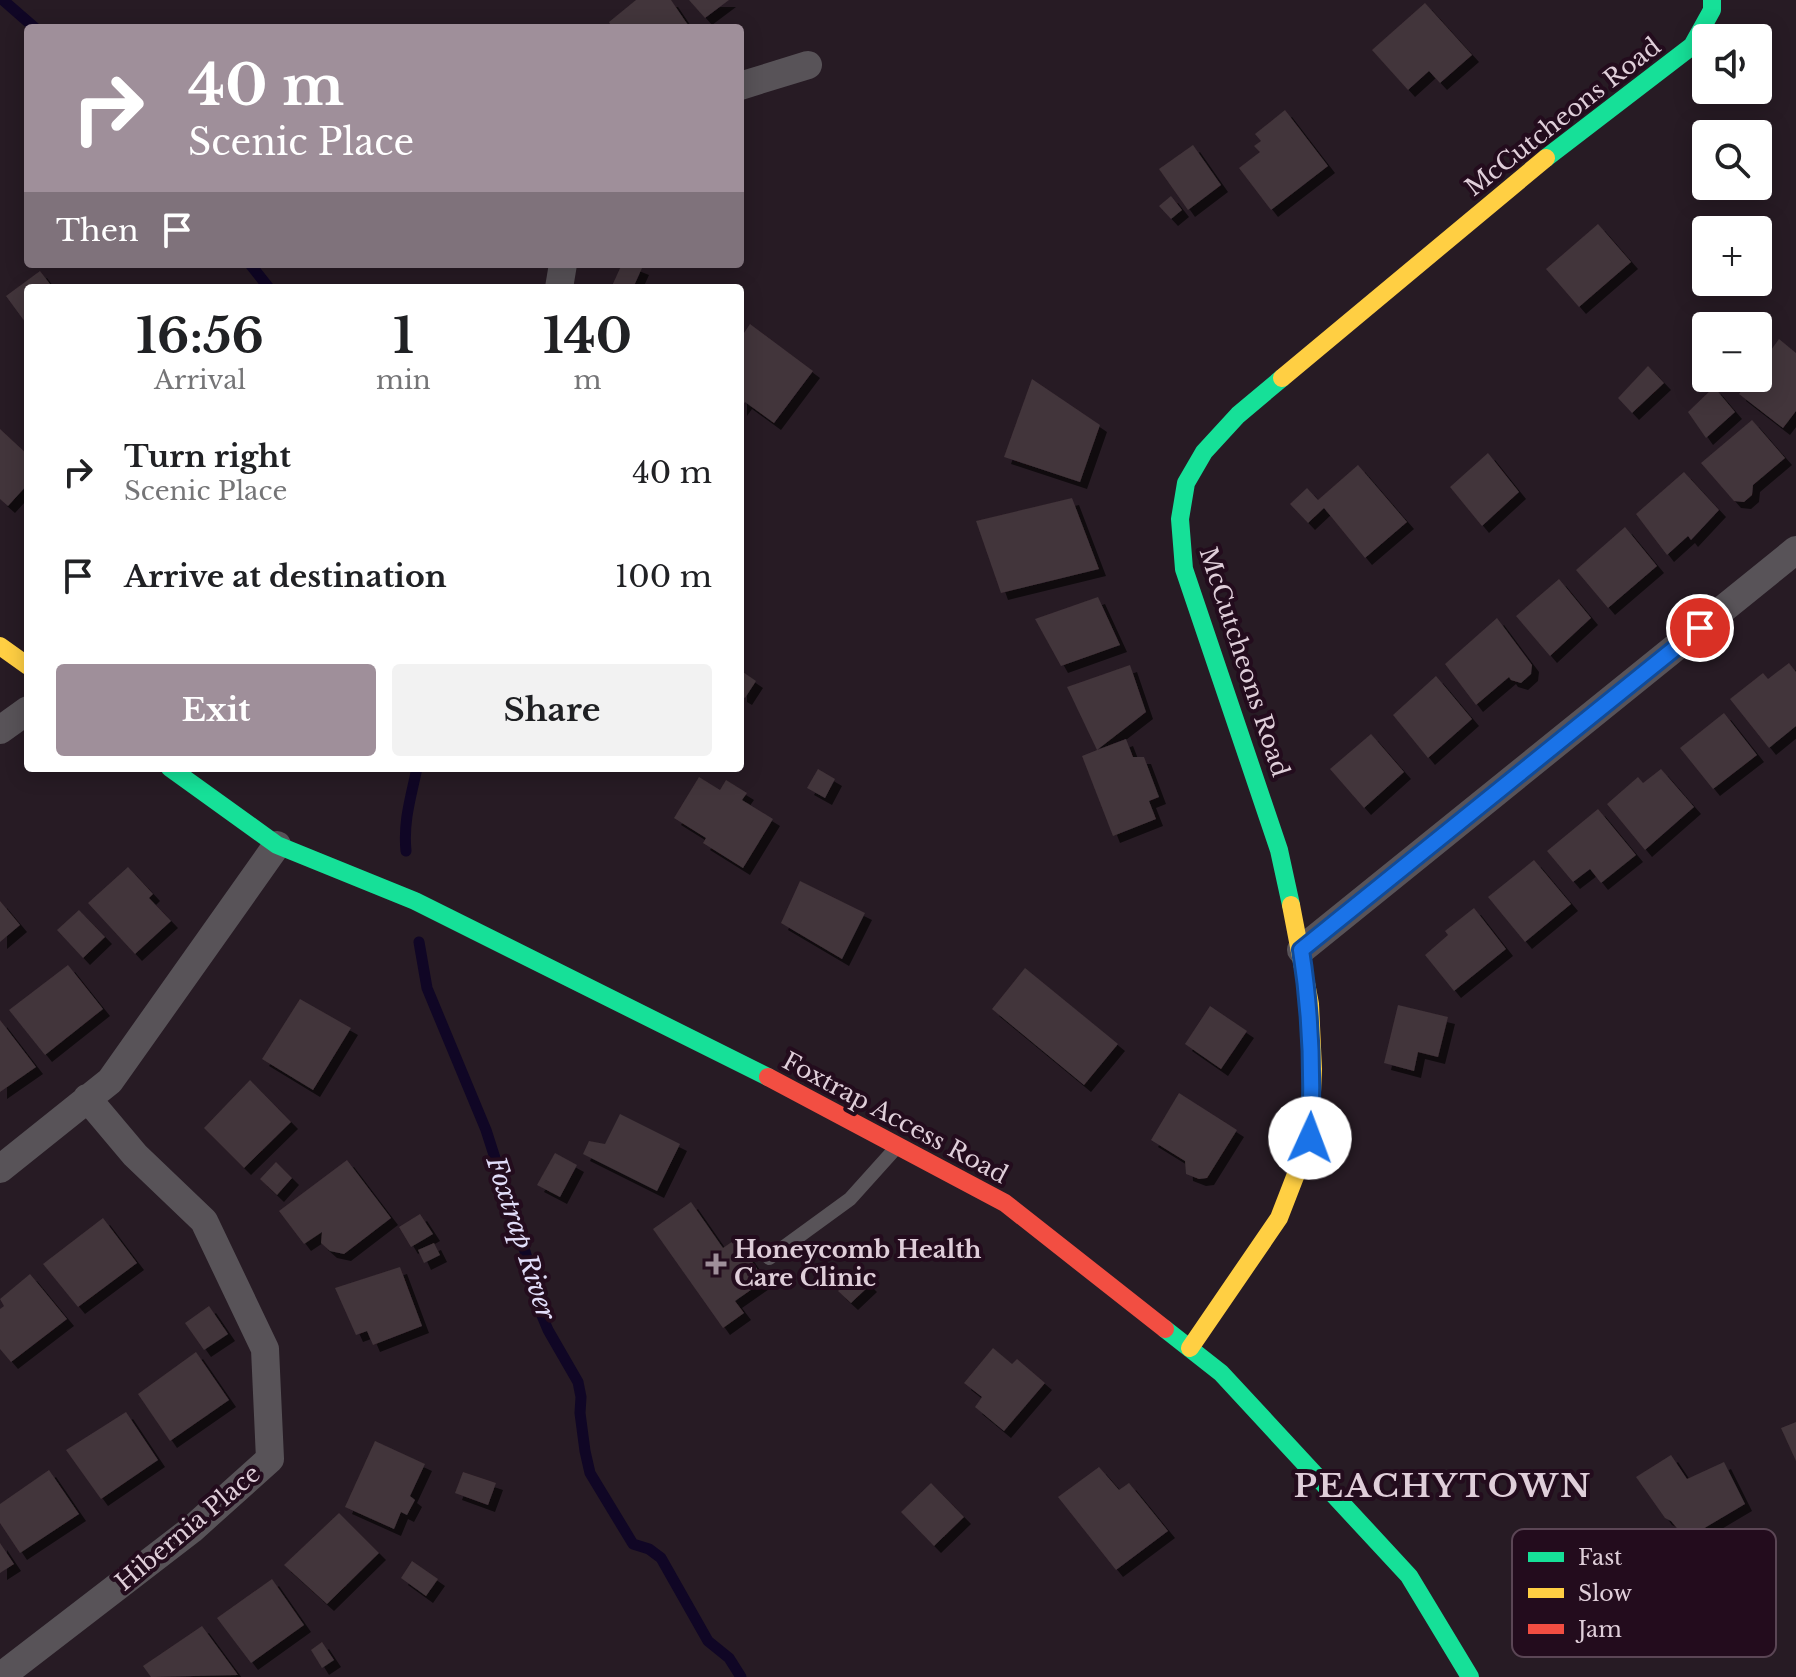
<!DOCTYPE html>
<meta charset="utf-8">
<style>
body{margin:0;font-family:"Libre Baskerville",serif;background:#f2f2f2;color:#202124;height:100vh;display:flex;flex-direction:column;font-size:30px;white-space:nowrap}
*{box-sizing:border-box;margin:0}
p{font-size:26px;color:#757577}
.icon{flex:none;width:44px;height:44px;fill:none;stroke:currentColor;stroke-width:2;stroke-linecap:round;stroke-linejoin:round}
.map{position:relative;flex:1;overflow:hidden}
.drawer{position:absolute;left:24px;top:284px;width:720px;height:488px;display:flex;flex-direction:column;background:#fff;border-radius:8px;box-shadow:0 4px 20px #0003}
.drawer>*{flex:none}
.top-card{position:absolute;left:24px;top:24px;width:720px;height:244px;border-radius:8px;box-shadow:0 4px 20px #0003;background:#9f8f9a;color:#fff;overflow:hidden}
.buttons{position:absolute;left:1692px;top:24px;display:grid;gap:16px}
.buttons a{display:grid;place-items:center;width:80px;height:80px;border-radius:8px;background:#fff;box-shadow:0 4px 20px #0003;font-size:40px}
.pin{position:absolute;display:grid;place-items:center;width:68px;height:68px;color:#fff;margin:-34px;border:4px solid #fff;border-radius:50%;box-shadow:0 2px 8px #0007}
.me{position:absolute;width:88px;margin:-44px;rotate:2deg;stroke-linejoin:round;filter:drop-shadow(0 0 6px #0008)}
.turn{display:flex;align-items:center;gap:28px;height:168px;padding:0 32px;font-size:36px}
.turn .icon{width:104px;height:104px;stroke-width:2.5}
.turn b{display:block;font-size:56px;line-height:68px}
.then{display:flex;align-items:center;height:76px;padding:0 32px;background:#0003;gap:16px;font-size:30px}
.eta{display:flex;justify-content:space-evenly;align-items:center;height:136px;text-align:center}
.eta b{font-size:48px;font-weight:800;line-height:56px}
.button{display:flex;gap:16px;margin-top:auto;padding:16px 32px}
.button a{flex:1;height:92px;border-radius:8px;background:#9f8f9a;color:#fff;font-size:32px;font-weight:800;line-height:92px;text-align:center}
.button a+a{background:#f2f2f2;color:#202124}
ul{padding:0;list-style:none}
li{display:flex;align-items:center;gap:24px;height:104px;padding:0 32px}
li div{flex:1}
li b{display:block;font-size:30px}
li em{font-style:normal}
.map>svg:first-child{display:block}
</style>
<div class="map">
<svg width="1796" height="1677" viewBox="0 0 1796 1677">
<defs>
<filter id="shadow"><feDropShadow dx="7" dy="7" stdDeviation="0" flood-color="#0009"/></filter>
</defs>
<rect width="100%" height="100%" fill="#271b24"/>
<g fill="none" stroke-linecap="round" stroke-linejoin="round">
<path stroke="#100625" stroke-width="11" d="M3 0 35 28
M250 264 269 288
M406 851C403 821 411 797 417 768
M419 942 427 988 486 1130 529 1264 538 1306 548 1330 578 1382 581 1397 580 1413 585 1451 590 1473 633 1544 649 1549 661 1558 708 1641 729 1658 741 1677"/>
</g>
<path fill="#42343a" filter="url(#shadow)" d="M636 0H671L690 28H612L609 22Z
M689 0H729L705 18Z
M1425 3 1472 55 1440 83 1429 71 1408 90 1372 50Z
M1285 110 1328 166 1271 210 1239 168 1260 152 1254 146 1261 141 1255 134Z
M1193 145 1221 185 1188 210 1159 169Z
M1171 196 1182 210 1171 219 1159 206Z
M1598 224 1631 262 1579 307 1546 269Z
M622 264H632L642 268 633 288H611Z
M40 271 53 288H28V326L6 296Z
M750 324 813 371 774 423 745 402 740 409V339Z
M1779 339 1796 353V411L1783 428 1739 394 1751 378H1758V368Z
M1648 366 1664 383 1632 413 1618 398Z
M1032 379 1100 425 1080 482 1004 457Z
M1714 387 1735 412 1706 438 1688 412Z
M1752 420 1785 458 1753 485 1752 495 1744 502 1734 501 1701 463Z
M0 429 28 455V484L8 506 0 499Z
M1488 453 1519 492 1482 526 1450 487Z
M1358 465 1407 522 1365 558 1324 508 1308 523 1290 504 1307 488 1318 500Z
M1684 472 1719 510 1691 540 1688 536 1667 555 1636 514Z
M1072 498 1099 569 1001 593 976 521Z
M1625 527 1657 566 1608 608 1576 570Z
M1559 579 1591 618 1550 656 1516 616Z
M1098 597 1120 645 1061 666 1035 619Z
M1497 618 1532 665 1531 674 1521 683 1511 680 1509 677 1476 705 1445 664Z
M1789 663 1796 672V726L1769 748 1730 699 1763 673 1768 679Z
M1130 665 1146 712 1097 750 1126 739 1133 757H1144L1159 797 1149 801 1156 819 1113 836 1082 756 1097 750 1067 687Z
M740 670 756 681 745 698 740 695Z
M1436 676 1472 719 1428 758 1393 715Z
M1724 713 1757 755 1713 789 1680 748Z
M1371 734 1404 772 1364 808 1330 769Z
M818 769 835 779 825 798 807 788Z
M1661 769 1694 807 1645 850 1607 804 1638 777 1643 783Z
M699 777 720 790 726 780 747 793 742 800 773 819 743 868 703 843 706 838 674 818Z
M1598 809 1636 855 1601 883 1590 869 1573 882 1547 851Z
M1534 860 1571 904 1525 942 1488 897Z
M128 867 153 894 149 898 171 921 135 954 88 903Z
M800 881 865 913 842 959 781 923Z
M0 901 20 925 0 942Z
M1474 908 1506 949 1454 991 1425 955 1448 935 1445 931Z
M79 910 105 937 83 958 57 930Z
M68 965 103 1009 45 1055 9 1010Z
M1025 968 1118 1044 1084 1085 992 1009Z
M300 999 351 1028 313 1090 262 1059Z
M1398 1005 1448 1017 1438 1057 1418 1052 1414 1071 1384 1063Z
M1210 1006 1247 1031 1221 1069 1185 1044Z
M0 1020 36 1067 0 1092Z
M250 1080 291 1122 244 1168 204 1128Z
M1179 1093 1237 1130 1207 1178 1199 1179 1186 1174 1185 1161 1151 1140Z
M620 1114 680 1144 657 1191 583 1154 589 1141 605 1144Z
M555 1153 577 1165 560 1197 537 1185Z
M347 1160 391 1218 344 1254 330 1251 321 1243 322 1232 304 1244 279 1211Z
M276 1162 292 1178 277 1195 260 1179Z
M691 1202 723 1248 736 1239 765 1280 735 1301 744 1313 723 1328 653 1229Z
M420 1214 433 1234 411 1247 399 1227Z
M103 1218 137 1263 78 1307 43 1264Z
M434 1243 440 1255 424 1263 418 1250Z
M400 1267 422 1326 373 1345 367 1331 356 1335 335 1288Z
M857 1272 870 1285 851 1303 838 1291Z
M30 1274 67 1319 11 1362 0 1349V1309L4 1306 0 1299Z
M209 1306 228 1334 204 1350 185 1323Z
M993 1348 1012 1364 1017 1359 1045 1383 1004 1431 975 1407 982 1397 964 1383Z
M196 1352 229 1400 170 1441 138 1394Z
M126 1412 158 1460 101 1499 66 1450Z
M1796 1422V1461L1781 1428Z
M375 1441 425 1464 410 1496 415 1500 407 1515 401 1512 394 1529 345 1507Z
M1671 1455 1687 1479 1724 1462 1745 1504 1686 1539 1671 1521 1665 1518 1636 1477Z
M1099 1467 1119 1490 1129 1483 1168 1531 1116 1570 1058 1497Z
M49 1470 79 1514 20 1553 0 1523V1504Z
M463 1472 496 1483 488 1505 455 1493Z
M931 1483 964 1517 934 1546 901 1512Z
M339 1513 379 1553 327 1604 284 1565Z
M0 1543 14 1564 0 1573Z
M412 1561 438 1579 426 1596 401 1578Z
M272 1579 304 1625 251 1663 217 1618Z
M202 1626 238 1675 151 1677 143 1666Z
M322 1642 334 1660 322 1668 311 1650Z"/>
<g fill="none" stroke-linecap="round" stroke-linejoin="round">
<path stroke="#585358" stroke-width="14" d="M769 1258 850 1199 895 1149"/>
<path stroke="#585358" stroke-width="28" d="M740 86 808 65
M559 288 563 264
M0 730 28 710
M1301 950 1796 550
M0 1169 110 1081 277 845
M0 1677 191 1530 270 1459 265 1349 204 1221 135 1155 87 1098"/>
<path stroke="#16e098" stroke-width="18" d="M1546 158 1692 46 1712 10V0
M1282 378 1238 415 1204 452 1186 483 1180 519 1184 569 1279 850 1291 905
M170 768 277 845 415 901 768 1077
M1165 1329 1221 1373 1409 1576 1470 1677"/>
<path stroke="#ffcf43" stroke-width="18" d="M1282 378 1546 158
M0 646 28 666
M1190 1348 1279 1218 1310 1138 1313 1069 1310 1004 1291 905"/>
<path stroke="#f24e42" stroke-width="18" d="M768 1077 1005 1203 1165 1329"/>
</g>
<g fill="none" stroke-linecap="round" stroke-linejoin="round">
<defs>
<path id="route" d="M1310 1138C1313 1074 1311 1013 1301 950L1700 628"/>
</defs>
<use href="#route" stroke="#114b97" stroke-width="20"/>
<use href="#route" stroke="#1a73e8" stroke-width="14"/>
</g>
<path fill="#9f8f9a" stroke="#230c1d" stroke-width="3" d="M712 1252h8v8h8v8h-8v8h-8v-8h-8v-8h8z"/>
<g text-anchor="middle" stroke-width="8" stroke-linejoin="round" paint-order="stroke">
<g font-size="24" fill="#dfced9" stroke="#230c1d">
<text transform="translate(1563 117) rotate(-38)" y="8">McCutcheons Road</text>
<text transform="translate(1244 662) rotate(72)" y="8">McCutcheons Road</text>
<text transform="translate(895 1118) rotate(28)" y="8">Foxtrap Access Road</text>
<text transform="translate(188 1528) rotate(-40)" y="8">Hibernia Place</text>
</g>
<g font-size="24" font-weight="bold" fill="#dfced9" stroke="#230c1d" text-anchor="start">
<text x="734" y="1258">Honeycomb Health<tspan x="734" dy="28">Care Clinic</tspan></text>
</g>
<g font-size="26" font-style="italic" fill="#e1ddf9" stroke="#230c1d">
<text transform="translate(521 1238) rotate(72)" y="9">Foxtrap River</text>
</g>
<g font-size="32" font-weight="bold" letter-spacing="2" fill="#dfced9" stroke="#230c1d">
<text x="1443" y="1497">PEACHYTOWN</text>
</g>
</g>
<rect x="1512" y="1529" width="264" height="128" rx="12" fill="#230c1d" stroke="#5b4655" stroke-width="2"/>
<rect x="1528" y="1552" width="36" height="10" fill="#16e098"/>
<rect x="1528" y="1588" width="36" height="10" fill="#ffcf43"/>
<rect x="1528" y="1624" width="36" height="10" fill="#f24e42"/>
<g font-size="22" fill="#dfced9">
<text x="1578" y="1565">Fast</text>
<text x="1578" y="1601">Slow</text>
<text x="1578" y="1637">Jam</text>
</g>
</svg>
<div class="buttons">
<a><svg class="icon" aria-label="sound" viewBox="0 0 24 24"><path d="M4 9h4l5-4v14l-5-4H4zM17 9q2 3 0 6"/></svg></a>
<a><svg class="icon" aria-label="search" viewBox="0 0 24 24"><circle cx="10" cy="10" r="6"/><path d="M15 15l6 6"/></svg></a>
<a>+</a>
<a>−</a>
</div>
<div class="pin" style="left:1700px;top:628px;background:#d93025"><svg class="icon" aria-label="arrive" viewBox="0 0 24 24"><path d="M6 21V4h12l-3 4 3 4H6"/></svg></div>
<svg class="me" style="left:1310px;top:1138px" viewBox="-20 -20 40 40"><circle r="19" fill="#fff"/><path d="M0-13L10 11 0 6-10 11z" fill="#1a73e8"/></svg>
<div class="top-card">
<div class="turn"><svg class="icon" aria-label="right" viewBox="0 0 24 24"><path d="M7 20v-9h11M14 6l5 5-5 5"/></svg><div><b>40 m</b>Scenic Place</div></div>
<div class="then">Then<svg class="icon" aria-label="arrive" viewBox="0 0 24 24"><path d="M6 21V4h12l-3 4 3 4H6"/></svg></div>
</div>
<section class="drawer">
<div class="eta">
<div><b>16:56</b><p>Arrival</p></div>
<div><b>1</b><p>min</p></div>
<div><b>140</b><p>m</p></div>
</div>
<ul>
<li><svg class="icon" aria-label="right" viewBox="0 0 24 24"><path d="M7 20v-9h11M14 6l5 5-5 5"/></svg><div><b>Turn right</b><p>Scenic Place</p></div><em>40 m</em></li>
<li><svg class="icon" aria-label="arrive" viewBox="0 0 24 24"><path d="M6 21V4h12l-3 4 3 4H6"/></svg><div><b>Arrive at destination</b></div><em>100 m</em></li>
</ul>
<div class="button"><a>Exit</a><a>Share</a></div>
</section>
</div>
